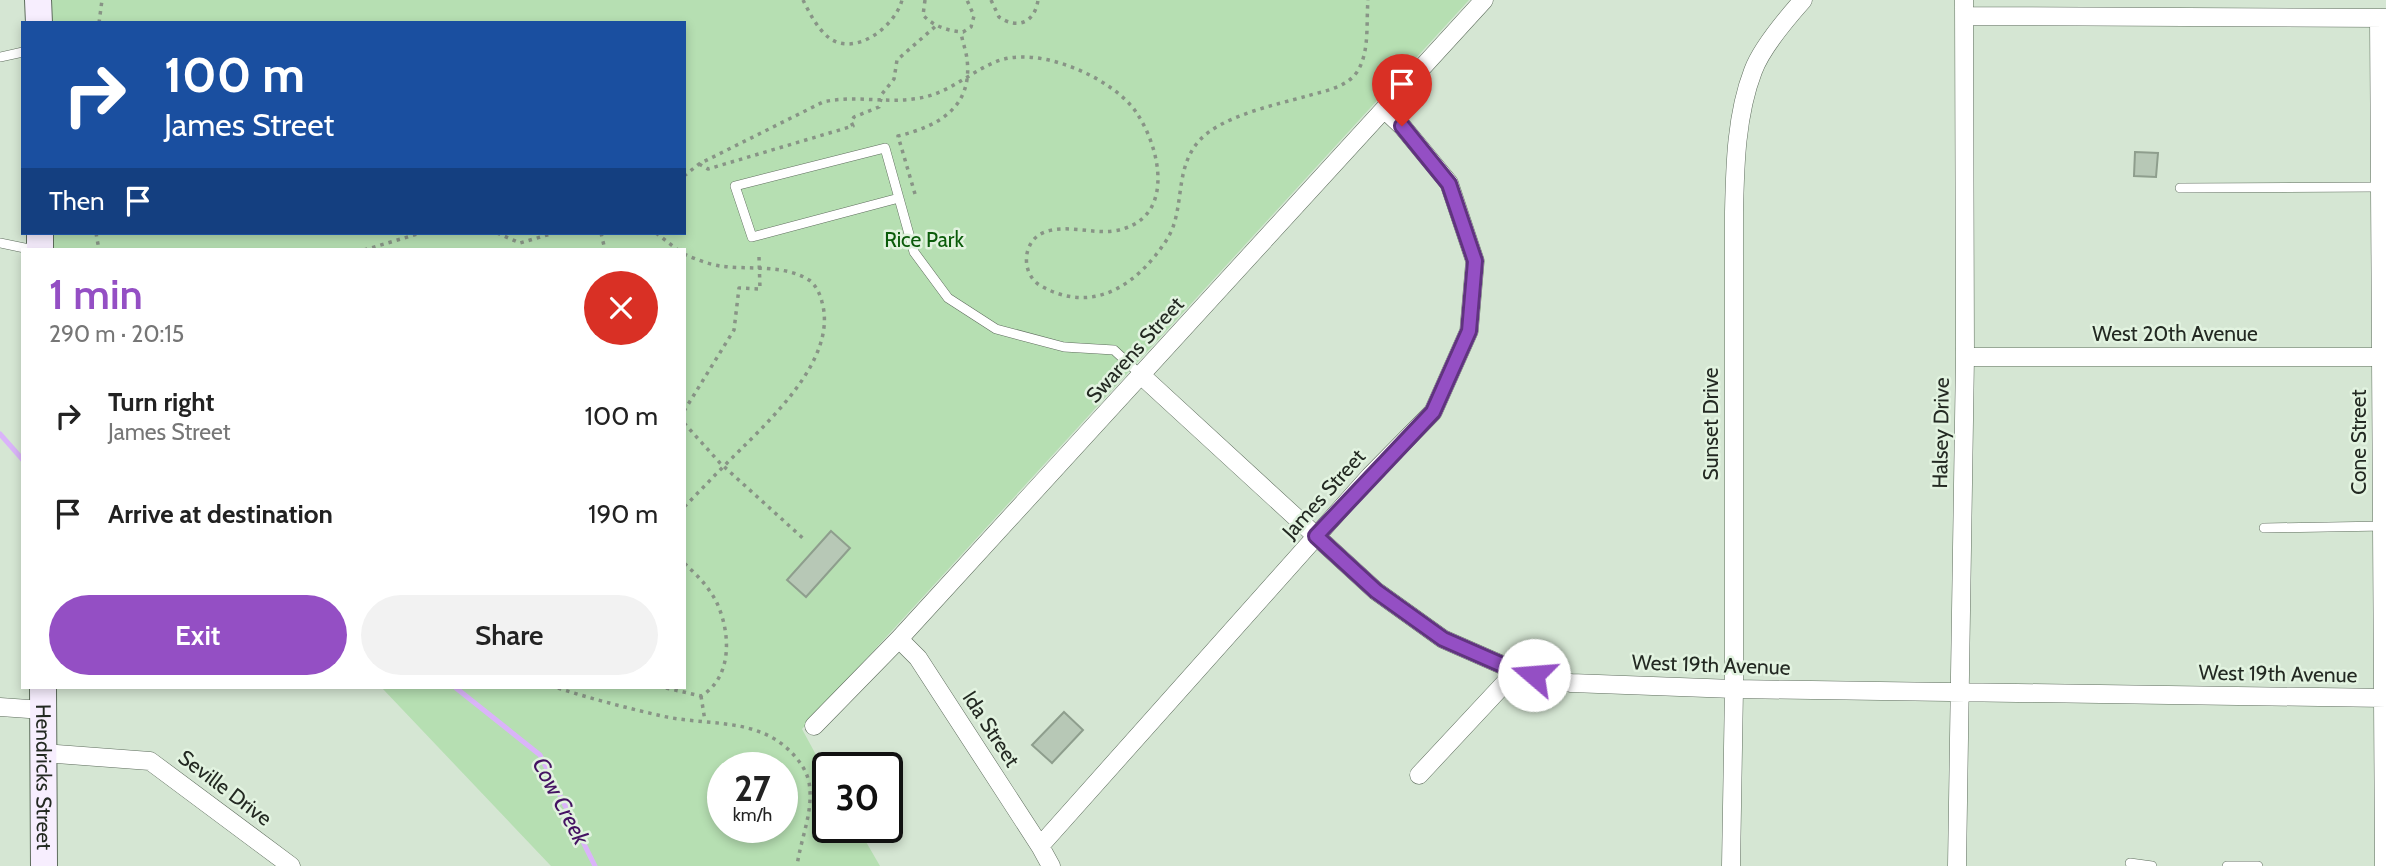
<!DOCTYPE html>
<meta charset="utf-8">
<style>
body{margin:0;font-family:Cabin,sans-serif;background:#f2f2f2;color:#222;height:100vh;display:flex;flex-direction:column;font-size:26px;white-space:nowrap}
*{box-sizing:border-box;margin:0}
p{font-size:23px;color:#767676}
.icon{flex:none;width:38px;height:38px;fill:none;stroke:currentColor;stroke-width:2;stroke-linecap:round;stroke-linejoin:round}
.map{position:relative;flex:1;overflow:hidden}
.panel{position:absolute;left:21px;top:248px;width:665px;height:441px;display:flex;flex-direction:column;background:#fff;border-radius:0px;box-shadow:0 4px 10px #0003}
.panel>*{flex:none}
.guide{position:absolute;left:21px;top:21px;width:665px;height:214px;border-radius:0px;box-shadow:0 4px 10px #0003;background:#1a4fa0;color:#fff;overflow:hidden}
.speed{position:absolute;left:707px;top:752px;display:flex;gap:14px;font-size:35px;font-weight:700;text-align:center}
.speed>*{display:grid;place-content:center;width:91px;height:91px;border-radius:50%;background:#fff;box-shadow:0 4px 10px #0003;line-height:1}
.speed small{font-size:18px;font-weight:400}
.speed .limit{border:4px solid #111;border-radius:10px;background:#fff;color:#111}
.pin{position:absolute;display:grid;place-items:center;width:60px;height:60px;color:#fff;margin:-72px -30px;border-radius:50% 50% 50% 0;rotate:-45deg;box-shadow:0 0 7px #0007}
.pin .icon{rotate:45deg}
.me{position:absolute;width:77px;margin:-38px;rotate:288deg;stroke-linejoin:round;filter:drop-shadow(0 0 5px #0008)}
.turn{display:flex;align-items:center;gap:24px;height:147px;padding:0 28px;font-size:32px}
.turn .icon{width:91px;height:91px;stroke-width:2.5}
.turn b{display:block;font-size:49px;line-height:60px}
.then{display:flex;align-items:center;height:66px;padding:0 28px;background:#0003;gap:14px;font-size:26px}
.round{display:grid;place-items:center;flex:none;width:74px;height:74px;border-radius:37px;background:#f2f2f2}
.overview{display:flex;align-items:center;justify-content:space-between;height:119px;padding:0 28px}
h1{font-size:42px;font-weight:600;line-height:52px;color:#944fc4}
.button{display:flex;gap:14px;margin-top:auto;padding:14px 28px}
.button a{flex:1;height:80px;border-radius:42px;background:#944fc4;color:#fff;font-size:28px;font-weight:600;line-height:80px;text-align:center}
.button a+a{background:#f2f2f2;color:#222}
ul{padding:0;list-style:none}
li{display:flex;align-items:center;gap:21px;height:98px;padding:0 28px}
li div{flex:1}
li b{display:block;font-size:26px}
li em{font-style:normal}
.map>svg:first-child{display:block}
</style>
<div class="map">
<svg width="2386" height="866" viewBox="0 0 2386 866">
<rect width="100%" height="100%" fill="#d5e6d3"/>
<path fill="#b6dfb2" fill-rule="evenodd" d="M48 0H1469L802 729 828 777V828H858L880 866H551L382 688H684V250H50V233H684V23H48ZM723 768H782V828H723Z"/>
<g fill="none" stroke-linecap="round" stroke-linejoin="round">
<path stroke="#dab4f9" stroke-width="5" d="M0 434 23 460
M456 688 540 755 595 866"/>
</g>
<path fill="#b7c8b6" stroke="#8e9e8d" stroke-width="2" d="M2135 152 2158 153 2156 177 2134 176Z
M831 531 850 548 806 597 787 580Z
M1064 712 1083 730 1052 763 1032 745Z"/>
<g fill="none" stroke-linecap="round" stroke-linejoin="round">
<defs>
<path id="lane" d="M0 57 23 52
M2180 188 2381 187
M899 198 752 237 735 186 885 148 914 252 948 298 996 329 1064 347 1114 350 1142 376
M0 243 34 250
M2264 528 2385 526
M2130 863 2152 866
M2227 866H2258"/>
<path id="street" d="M1965 16 2386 18
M2379 18 2384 866
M1965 357H2386
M1142 376 1376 591 1443 639 1516 671 1571 683 1734 689 2386 698
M899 639 918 658 1040 846 1051 866
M0 707 43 710
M814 726 899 639 1484 0
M43 753 150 761 291 866
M1419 775 1516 671
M1040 846 1370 476 1433 412 1469 331 1475 261 1449 183 1402 126 1385 110
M1731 866 1734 689V212C1735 166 1736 115 1753 71 1761 49 1787 18 1803 0
M1957 866 1965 357 1964 0"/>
<g id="secondary">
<path d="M38 0 39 23"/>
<path d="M40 233V250"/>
<path id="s1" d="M43 688 44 866"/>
</g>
</defs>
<use href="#lane" stroke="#5e6d5d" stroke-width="10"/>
<use href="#street" stroke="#5e6d5d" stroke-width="19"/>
<use href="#secondary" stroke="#5e6d5d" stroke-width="28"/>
<path stroke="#889486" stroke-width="3.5" stroke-dasharray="3.5 5" stroke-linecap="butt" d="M803 0C809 12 817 28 828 37 854 58 895 27 902 0
M925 0 923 15C933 26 948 31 963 32L971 27 974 16 967 0
M991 0 999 17C1018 30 1035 22 1038 0
M99 23 102 0
M699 164 708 169 853 126 851 122 854 117 879 107 882 94 894 79 897 60 937 25
M684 176 699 164 823 102C853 95 883 103 913 99 946 96 967 74 995 62 1036 44 1112 77 1136 112 1162 150 1176 222 1113 231 1092 234 1066 224 1045 232 1022 240 1020 274 1041 286 1086 311 1125 293 1155 256 1162 247 1169 238 1173 227 1183 199 1177 167 1198 142 1220 116 1275 105 1307 96 1324 91 1346 88 1357 72 1370 52 1366 23 1368 0
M915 194 898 136C939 126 973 107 967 59 966 50 962 41 961 32
M96 233 99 250
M497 233 520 243 554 233
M601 233 605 250
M656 233 678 250
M364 250 421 233
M684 254C695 259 708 264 720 266 748 270 784 264 809 280 816 285 820 294 822 302 839 362 762 427 725 465 711 479 698 493 684 507
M684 411 734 330 739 288 760 289 759 257
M684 423 720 463 806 541
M558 688C592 699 627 708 662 716 706 726 754 717 789 750 798 759 806 769 809 782 814 811 801 837 797 866
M666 688 701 696C733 677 731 632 716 601 708 586 696 574 684 563
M701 696 705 721"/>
<use href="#lane" stroke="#fff" stroke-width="9"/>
<use href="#street" stroke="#fff" stroke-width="18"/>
<use href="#secondary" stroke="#f7eefe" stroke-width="26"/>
</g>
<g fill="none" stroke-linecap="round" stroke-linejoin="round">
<defs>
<path id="route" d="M1402 126 1449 184 1475 261 1469 331 1433 412 1316 536 1376 591 1443 639 1516 671 1534 675"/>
</defs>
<use href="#route" stroke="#60337f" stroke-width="18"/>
<use href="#route" stroke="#944fc4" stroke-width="12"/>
</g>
<g text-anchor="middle" stroke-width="5" stroke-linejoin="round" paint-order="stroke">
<g font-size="21" fill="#0a5b0a" stroke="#e2f3e0">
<text x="924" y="247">Rice Park</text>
</g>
<g font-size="21" fill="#232922" stroke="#e2f3e0">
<text x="2175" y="341">West 20th Avenue</text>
<text transform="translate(1135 350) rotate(-48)" y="7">Swarens Street</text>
<text transform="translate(1711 424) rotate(-90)" y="7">Sunset Drive</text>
<text transform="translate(1941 433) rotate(-89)" y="7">Halsey Drive</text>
<text transform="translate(2359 442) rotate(-90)" y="7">Cone Street</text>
<text transform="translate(1324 494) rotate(-48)" y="7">James Street</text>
<text transform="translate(1711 665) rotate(2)" y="7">West 19th Avenue</text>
<text transform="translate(2278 674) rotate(1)" y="7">West 19th Avenue</text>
<text transform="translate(991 729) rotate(57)" y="7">Ida Street</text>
<text dy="7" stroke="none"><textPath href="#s1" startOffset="89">Hendricks Street</textPath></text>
<text transform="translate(225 788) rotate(37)" y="7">Seville Drive</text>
</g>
<g font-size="23" font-style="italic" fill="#441262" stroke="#e2f3e0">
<text transform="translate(561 801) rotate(62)" y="8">Cow Creek</text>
</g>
</g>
</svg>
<div class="speed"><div>27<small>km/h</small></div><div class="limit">30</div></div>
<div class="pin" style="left:1402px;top:126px;background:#d93025"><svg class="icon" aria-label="arrive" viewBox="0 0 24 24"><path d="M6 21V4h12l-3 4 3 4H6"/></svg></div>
<svg class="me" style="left:1534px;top:675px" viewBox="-20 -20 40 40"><circle r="19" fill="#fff"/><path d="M0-13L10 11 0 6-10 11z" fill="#944fc4"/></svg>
<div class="guide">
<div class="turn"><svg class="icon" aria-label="right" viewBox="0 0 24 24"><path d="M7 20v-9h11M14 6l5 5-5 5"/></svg><div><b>100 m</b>James Street</div></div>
<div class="then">Then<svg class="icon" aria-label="arrive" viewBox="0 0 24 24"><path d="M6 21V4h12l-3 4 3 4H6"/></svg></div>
</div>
<section class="panel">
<div class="overview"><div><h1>1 min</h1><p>290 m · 20:15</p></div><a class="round" style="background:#d93025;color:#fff"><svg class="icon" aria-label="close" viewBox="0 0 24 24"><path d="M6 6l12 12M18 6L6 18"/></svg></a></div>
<ul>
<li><svg class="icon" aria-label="right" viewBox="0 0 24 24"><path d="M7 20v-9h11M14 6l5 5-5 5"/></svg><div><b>Turn right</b><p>James Street</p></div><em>100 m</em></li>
<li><svg class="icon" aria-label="arrive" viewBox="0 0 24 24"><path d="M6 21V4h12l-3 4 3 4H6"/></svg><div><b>Arrive at destination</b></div><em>190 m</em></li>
</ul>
<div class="button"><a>Exit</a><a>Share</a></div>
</section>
</div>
